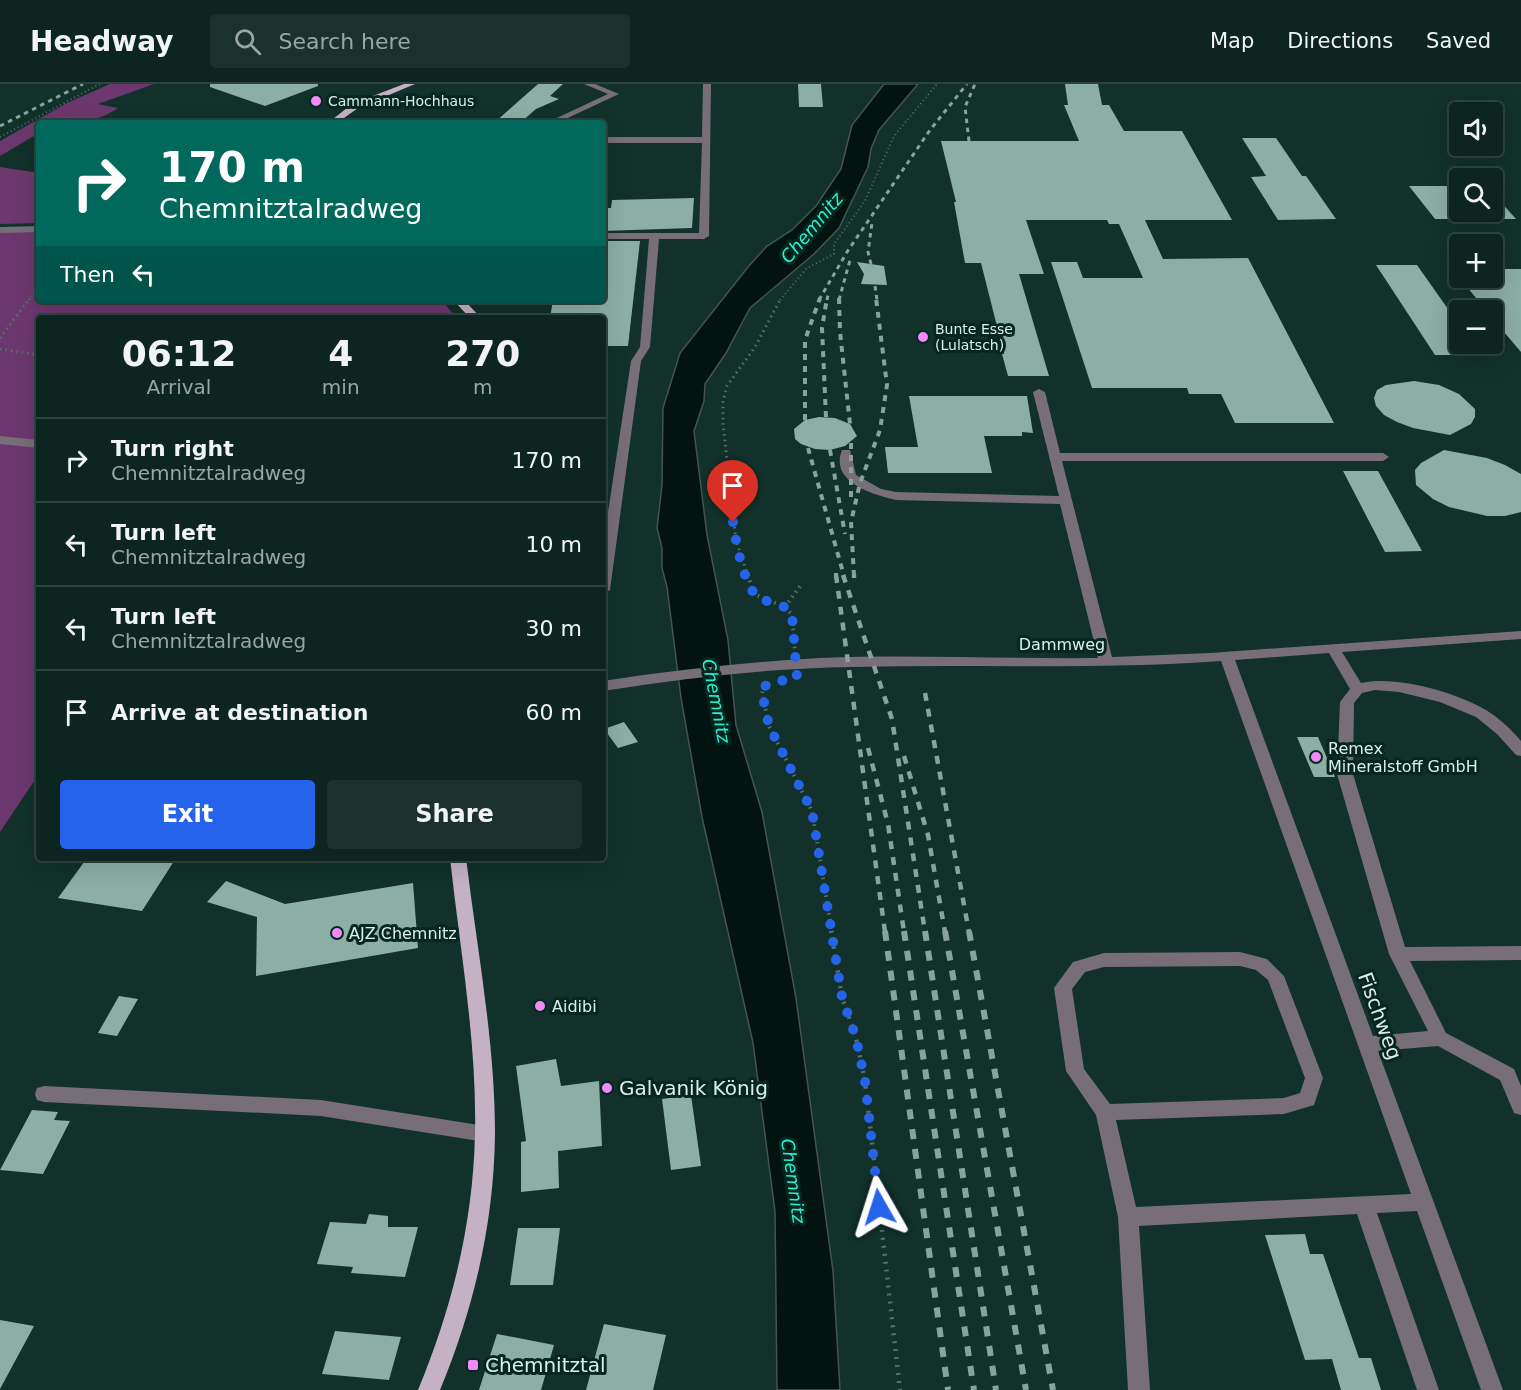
<!DOCTYPE html>
<meta charset="utf-8">
<style>
body{margin:0;font-family:"DejaVu Sans",sans-serif;background:#1b312d;color:#f1f3f6;height:100vh;display:flex;flex-direction:column;font-size:22px;white-space:nowrap}
*{box-sizing:border-box;margin:0}
p{font-size:20px;color:#9aa5a5}
.icon{flex:none;width:33px;height:33px;fill:none;stroke:currentColor;stroke-width:2;stroke-linecap:round;stroke-linejoin:round}
.map{position:relative;flex:1;overflow:hidden}
.details{position:absolute;left:36px;top:231px;width:570px;height:546px;display:flex;flex-direction:column;background:#0d2520;border-radius:6px;box-shadow:0 6px 24px #0002,0 0 0 2px #2d423e}
.details>*{flex:none}
.hud{position:absolute;left:36px;top:36px;width:570px;height:183px;border-radius:6px;box-shadow:0 6px 24px #0002,0 0 0 2px #2d423e;background:#00695c;color:#fff;overflow:hidden}
.controls{position:absolute;left:1449px;top:18px;display:grid;gap:12px}
.controls a{display:grid;place-items:center;width:54px;height:54px;border-radius:6px;background:#0d2520;box-shadow:0 6px 24px #0002,0 0 0 2px #2d423e;font-size:30px}
.pin{position:absolute;display:grid;place-items:center;width:51px;height:51px;color:#fff;margin:-62px -26px;border-radius:50% 50% 50% 0;rotate:-45deg;box-shadow:0 0 6px #0007}
.pin .icon{rotate:45deg}
.me{position:absolute;width:66px;margin:-33px;rotate:354deg;stroke-linejoin:round;filter:drop-shadow(0 0 4px #0008)}
.turn{display:flex;align-items:center;gap:21px;height:126px;padding:0 24px;font-size:27px}
.turn .icon{width:78px;height:78px;stroke-width:2.5}
.turn b{display:block;font-size:42px;line-height:51px}
.then{display:flex;align-items:center;height:57px;padding:0 24px;background:#0003;gap:12px;font-size:22px}
.eta{display:flex;justify-content:space-evenly;align-items:center;height:102px;text-align:center}
.eta b{font-size:36px;font-weight:600;line-height:42px}
.action{display:flex;gap:12px;margin-top:auto;padding:12px 24px}
.action a{flex:1;height:69px;border-radius:6px;background:#2563eb;color:#fff;font-size:24px;font-weight:600;line-height:69px;text-align:center}
.action a+a{background:#1b312d;color:#f1f3f6}
ul{padding:0;list-style:none}
li{display:flex;align-items:center;gap:18px;height:84px;padding:0 24px;border-top:2px solid #2d423e}
li div{flex:1}
li b{display:block;font-size:22px}
li em{font-style:normal}
header{display:flex;align-items:center;gap:36px;box-sizing:border-box;height:84px;padding:0 30px;background:#0d2520;border-bottom:2px solid #2d423e}
header strong{font-size:28px}
nav{display:flex;gap:33px;margin-inline-start:auto;font-size:21px}
.search{width:420px;height:54px;background:#1b312d;display:flex;align-items:center;gap:15px;box-sizing:border-box;padding:0 21px;border-radius:6px;color:#9aa5a5;font-size:22px}
.map>svg:first-child{display:block}
</style>
<header>
<strong>Headway</strong>
<div class="search"><svg class="icon" aria-label="search" viewBox="0 0 24 24"><circle cx="10" cy="10" r="6"/><path d="M15 15l6 6"/></svg>Search here</div>
<nav><a>Map</a><a>Directions</a><a>Saved</a></nav>
</header>
<div class="map">
<svg width="1521" height="1306" viewBox="0 0 1521 1306">
<rect width="100%" height="100%" fill="#11312a"/>
<path fill="#6c376e" d="M110 0H154L98 20 118 24C94 41 68 39 39 39V49L0 72V57L67 19Z
M0 83 39 89V139L0 140Z
M0 148H39V216H442L456 234H39V690L0 748Z"/>
<path fill="#03130f" stroke="#445551" stroke-width="1.5" d="M884 0H918L879 46 871 65 868 83 839 144 814 170 750 224 726 269 705 300 704 317 694 347 707 451 728 556 736 641 762 728 796 914 833 1187 840 1306H777L775 1127 753 959 702 733 681 614 667 503 662 484V464L657 444 662 401 663 324 680 269 748 183 767 162 792 146 816 122 841 85 852 41Z"/>
<path fill="#8baea5" d="M210 0H318V2L265 22 210 3Z
M538 0H563L550 12 559 15 536 25 520 39H494Z
M798 0H821L823 23H799Z
M1065 0H1098L1102 21H1109L1124 47H1182L1232 136H1145L1163 175 1248 174 1334 339H1235L1221 310H1189L1187 304H1092L1051 178H1077L1083 194H1143L1119 140H1109L1107 136H1026L1044 190H1019L1049 292H1008L1002 270H1004L981 179H965L954 118H956L941 57H1079L1064 21H1068Z
M1242 54H1276L1302 92H1306L1336 135 1278 136 1251 93 1266 92Z
M1409 102H1460V128H1492V108L1516 135H1435Z
M694 114 692 144 603 147V124H611L612 116Z
M603 157H640L628 262H603V234H550L553 216H603Z
M857 178 884 182 887 201 861 200 864 190Z
M1376 181H1417L1460 242V260H1472L1480 271H1435Z
M1452 185H1460V194H1492V185H1521V268L1492 234V226H1486Z
M1414 297 1439 301 1459 310 1475 325V333L1471 340 1450 351 1413 344 1397 338 1384 331 1376 322 1374 314 1377 306 1386 301Z
M909 312H1027L1033 349 1022 348V352H984L992 389H888L885 363H918Z
M819 333 835 334 850 340 857 352 845 362 830 366 815 365 801 360 795 355 794 345 805 336Z
M1444 366 1487 374 1505 381 1521 390V428L1505 432H1487L1449 423 1433 415 1416 401 1415 386 1421 379Z
M1343 387H1378L1422 467 1385 468Z
M624 638 638 658 618 664 604 645Z
M1297 653H1318L1335 693H1314Z
M87 774H176L142 827 58 814Z
M226 797 285 820 413 799 418 864 256 892 257 833 207 818Z
M119 912 138 915 117 952 98 949Z
M556 975 561 1002 599 997 602 1062 558 1067 559 1104 521 1108V1058L526 1057 516 982Z
M691 1011 701 1082 671 1086 662 1015Z
M32 1026 58 1028 54 1036 70 1037 43 1090 0 1086Z
M369 1130 388 1132V1143H418L405 1193 351 1189 353 1183 317 1180 330 1138 366 1140Z
M518 1144H560L553 1201H510Z
M1305 1150 1310 1170H1323L1359 1274H1371L1381 1306H1341L1332 1275 1305 1276 1265 1151Z
M0 1236 34 1242 0 1305Z
M604 1240 666 1251 653 1306H586Z
M335 1247 401 1253 389 1296 322 1290Z
M497 1250 554 1261 541 1306H479Z"/>
<g fill="none" stroke-linecap="round" stroke-linejoin="round">
<path stroke="#56716b" stroke-width="2" stroke-dasharray="1 3" stroke-linecap="butt" d="M61 34 223 39
M0 53 100 0
M29 216 39 202
M780 216 807 184 834 170V160L865 117 894 52 937 0"/>
<path stroke="#56716b" stroke-width="3" stroke-dasharray="1.5 4" stroke-linecap="butt" d="M0 254 30 214
M0 265 39 271
M748 492 736 456 723 340V317L727 302 755 263 781 214"/>
<path stroke="#56716b" stroke-width="4" stroke-dasharray="1.5 4.5" stroke-linecap="butt" d="M748 491 754 510 785 523 792 531 795 567
M785 523 801 501
M770 599 764 603 762 609 769 642 812 727 832 848"/>
<path stroke="#56716b" stroke-width="4.5" stroke-dasharray="2 6" stroke-linecap="butt" d="M831 847 842 913 856 954 865 997 900 1306"/>
<path fill="#776e77" fill-rule="evenodd" d="M584 0H595L619 10 557 39H546L608 10Z
M703 0H711L709 152 704 155H659L650 263 641 277 610 506 603 510V461L631 277 640 263 649 155H603V149H699L702 59H603V53H702Z
M283 36H310L314 39H279Z
M39 142V148L0 149V143Z
M1039 305 1045 308 1060 369H1383L1389 373 1383 377H1062L1112 573 1210 569 1521 547V555L1342 568 1361 599C1396 591 1455 608 1486 626 1499 634 1511 645 1521 657V672L1516 671 1497 650 1476 633 1440 618 1399 608 1375 606 1362 609 1354 619 1353 690 1405 863 1521 862V876L1410 877 1446 949 1514 985 1521 1002V1031L1514 1029 1500 996 1438 962 1378 967 1503 1306H1481L1417 1127 1377 1129 1439 1306H1417L1357 1130 1139 1142 1150 1306H1128L1118 1133 1096 1031 1066 987 1054 904 1073 878 1104 869 1240 868 1267 875 1284 892 1323 994 1314 1021 1284 1030 1116 1036 1136 1123 1411 1110 1221 577C1098 586 975 580 852 583 769 584 686 594 603 607V597C675 586 747 578 820 574 913 570 1005 575 1098 574L1060 420 896 416C873 411 829 398 842 366H850L856 391 881 405 896 408 1059 412 1033 308ZM1329 569 1350 605 1340 618 1337 690 1389 870 1428 947 1373 952 1235 576ZM1240 882 1256 886 1268 896 1305 994 1300 1009 1284 1014 1110 1020 1084 985 1072 905 1085 888 1104 883Z
M0 352 39 356V364L0 360Z
M44 1002 321 1016 485 1042 492 1044 495 1050 492 1056 485 1058 321 1032 44 1018 37 1016 35 1010 37 1004Z"/>
<path fill="#c4b1c4" fill-rule="evenodd" d="M404 0H415L358 24 337 39H328L352 20Z
M453 216H464L481 234H470Z
M450 774H466C477 865 495 957 495 1050 494 1139 474 1224 440 1306H418C452 1224 473 1140 475 1050 477 958 460 866 450 774Z"/>
<path stroke="#8aa29c" stroke-width="3" stroke-dasharray="4.5 4.5" stroke-linecap="butt" d="M0 42 83 0
M969 57 965 23 975 0
M871 180 868 168 872 139
M875 202 877 216
M819 216 847 168 930 46 967 0
M827 216 828 211
M839 216 850 176"/>
<path stroke="#8aa29c" stroke-width="4" stroke-dasharray="6 6" stroke-linecap="butt" d="M839 214 840 248 850 340
M826 333 822 244 827 214
M805 336V256L820 214
M851 359V413
M808 364 844 492
M830 366 845 450
M836 489V492
M854 492 851 438 860 399 880 346 887 301 876 214"/>
<path stroke="#8aa29c" stroke-width="4.5" stroke-dasharray="8 8" stroke-linecap="butt" d="M836 491 885 848
M843 491 892 635 925 848
M854 491V494
M925 609 969 848
M868 664 888 740 904 848
M904 672 928 751 945 848"/>
<path stroke="#8aa29c" stroke-width="6" stroke-dasharray="10 10" stroke-linecap="butt" d="M885 847 948 1306
M904 847 974 1306
M925 847 996 1306
M945 847 1026 1306
M969 847 1053 1306"/>
</g>
<g fill="none" stroke-linecap="round" stroke-linejoin="round">
<path stroke="#2563eb" stroke-width="10" stroke-dasharray="0 18" d="M733 438C735 454 744 505 759 514 770 520 785 518 792 531L797 594 769 599 764 603 762 609 769 642 812 727 842 913 856 954 865 997 879 1123"/>
</g>
<g fill="#f18af4" stroke="#062720" stroke-width="2">
<circle cx="316" cy="17" r="6"/>
<circle cx="923" cy="253" r="6"/>
<circle cx="1316" cy="673" r="6"/>
<circle cx="337" cy="849" r="6"/>
<circle cx="540" cy="922" r="6"/>
<circle cx="607" cy="1004" r="6"/>
<rect x="467" y="1275" width="12" height="12" rx="3"/>
</g>
<g text-anchor="middle" stroke-width="6" stroke-linejoin="round" paint-order="stroke">
<g font-size="14" fill="#ddeeea" stroke="#062720" text-anchor="start">
<text x="328" y="22">Cammann-Hochhaus</text>
<text x="935" y="250">Bunte Esse<tspan x="935" dy="16">(Lulatsch)</tspan></text>
</g>
<g font-size="16" fill="#ddeeea" stroke="#062720">
<text x="1062" y="566">Dammweg</text>
</g>
<g font-size="16" fill="#ddeeea" stroke="#062720" text-anchor="start">
<text x="1328" y="670">Remex<tspan x="1328" dy="18">Mineralstoff GmbH</tspan></text>
<text x="349" y="855">AJZ Chemnitz</text>
<text x="552" y="928">Aidibi</text>
</g>
<g font-size="18" font-style="italic" fill="#29f0cf" stroke="#062720">
<text transform="translate(812 144) rotate(-50)" y="6">Chemnitz</text>
<text transform="translate(716 617) rotate(79)" y="6">Chemnitz</text>
<text transform="translate(793 1097) rotate(82)" y="6">Chemnitz</text>
</g>
<g font-size="20" fill="#ddeeea" stroke="#062720">
<text transform="translate(1380 932) rotate(70)" y="7">Fischweg</text>
</g>
<g font-size="20" fill="#ddeeea" stroke="#062720" text-anchor="start">
<text x="619" y="1011">Galvanik König</text>
<text x="485" y="1288">Chemnitztal</text>
</g>
</g>
</svg>
<div class="controls">
<a><svg class="icon" aria-label="sound" viewBox="0 0 24 24"><path d="M4 9h4l5-4v14l-5-4H4zM17 9q2 3 0 6"/></svg></a>
<a><svg class="icon" aria-label="search" viewBox="0 0 24 24"><circle cx="10" cy="10" r="6"/><path d="M15 15l6 6"/></svg></a>
<a>+</a>
<a>−</a>
</div>
<div class="pin" style="left:733px;top:438px;background:#d93025"><svg class="icon" aria-label="arrive" viewBox="0 0 24 24"><path d="M6 21V4h12l-3 4 3 4H6"/></svg></div>
<svg class="me" style="left:879px;top:1123px" viewBox="-20 -20 40 40"><path d="M0-17L14 15 0 8-14 15z" fill="#2563eb" stroke="#fff" stroke-width="4"/></svg>
<div class="hud">
<div class="turn"><svg class="icon" aria-label="right" viewBox="0 0 24 24"><path d="M7 20v-9h11M14 6l5 5-5 5"/></svg><div><b>170 m</b>Chemnitztalradweg</div></div>
<div class="then">Then<svg class="icon" aria-label="left" viewBox="0 0 24 24"><path d="M17 20v-9H6M10 6l-5 5 5 5"/></svg></div>
</div>
<section class="details">
<div class="eta">
<div><b>06:12</b><p>Arrival</p></div>
<div><b>4</b><p>min</p></div>
<div><b>270</b><p>m</p></div>
</div>
<ul>
<li><svg class="icon" aria-label="right" viewBox="0 0 24 24"><path d="M7 20v-9h11M14 6l5 5-5 5"/></svg><div><b>Turn right</b><p>Chemnitztalradweg</p></div><em>170 m</em></li>
<li><svg class="icon" aria-label="left" viewBox="0 0 24 24"><path d="M17 20v-9H6M10 6l-5 5 5 5"/></svg><div><b>Turn left</b><p>Chemnitztalradweg</p></div><em>10 m</em></li>
<li><svg class="icon" aria-label="left" viewBox="0 0 24 24"><path d="M17 20v-9H6M10 6l-5 5 5 5"/></svg><div><b>Turn left</b><p>Chemnitztalradweg</p></div><em>30 m</em></li>
<li><svg class="icon" aria-label="arrive" viewBox="0 0 24 24"><path d="M6 21V4h12l-3 4 3 4H6"/></svg><div><b>Arrive at destination</b></div><em>60 m</em></li>
</ul>
<div class="action"><a>Exit</a><a>Share</a></div>
</section>
</div>
